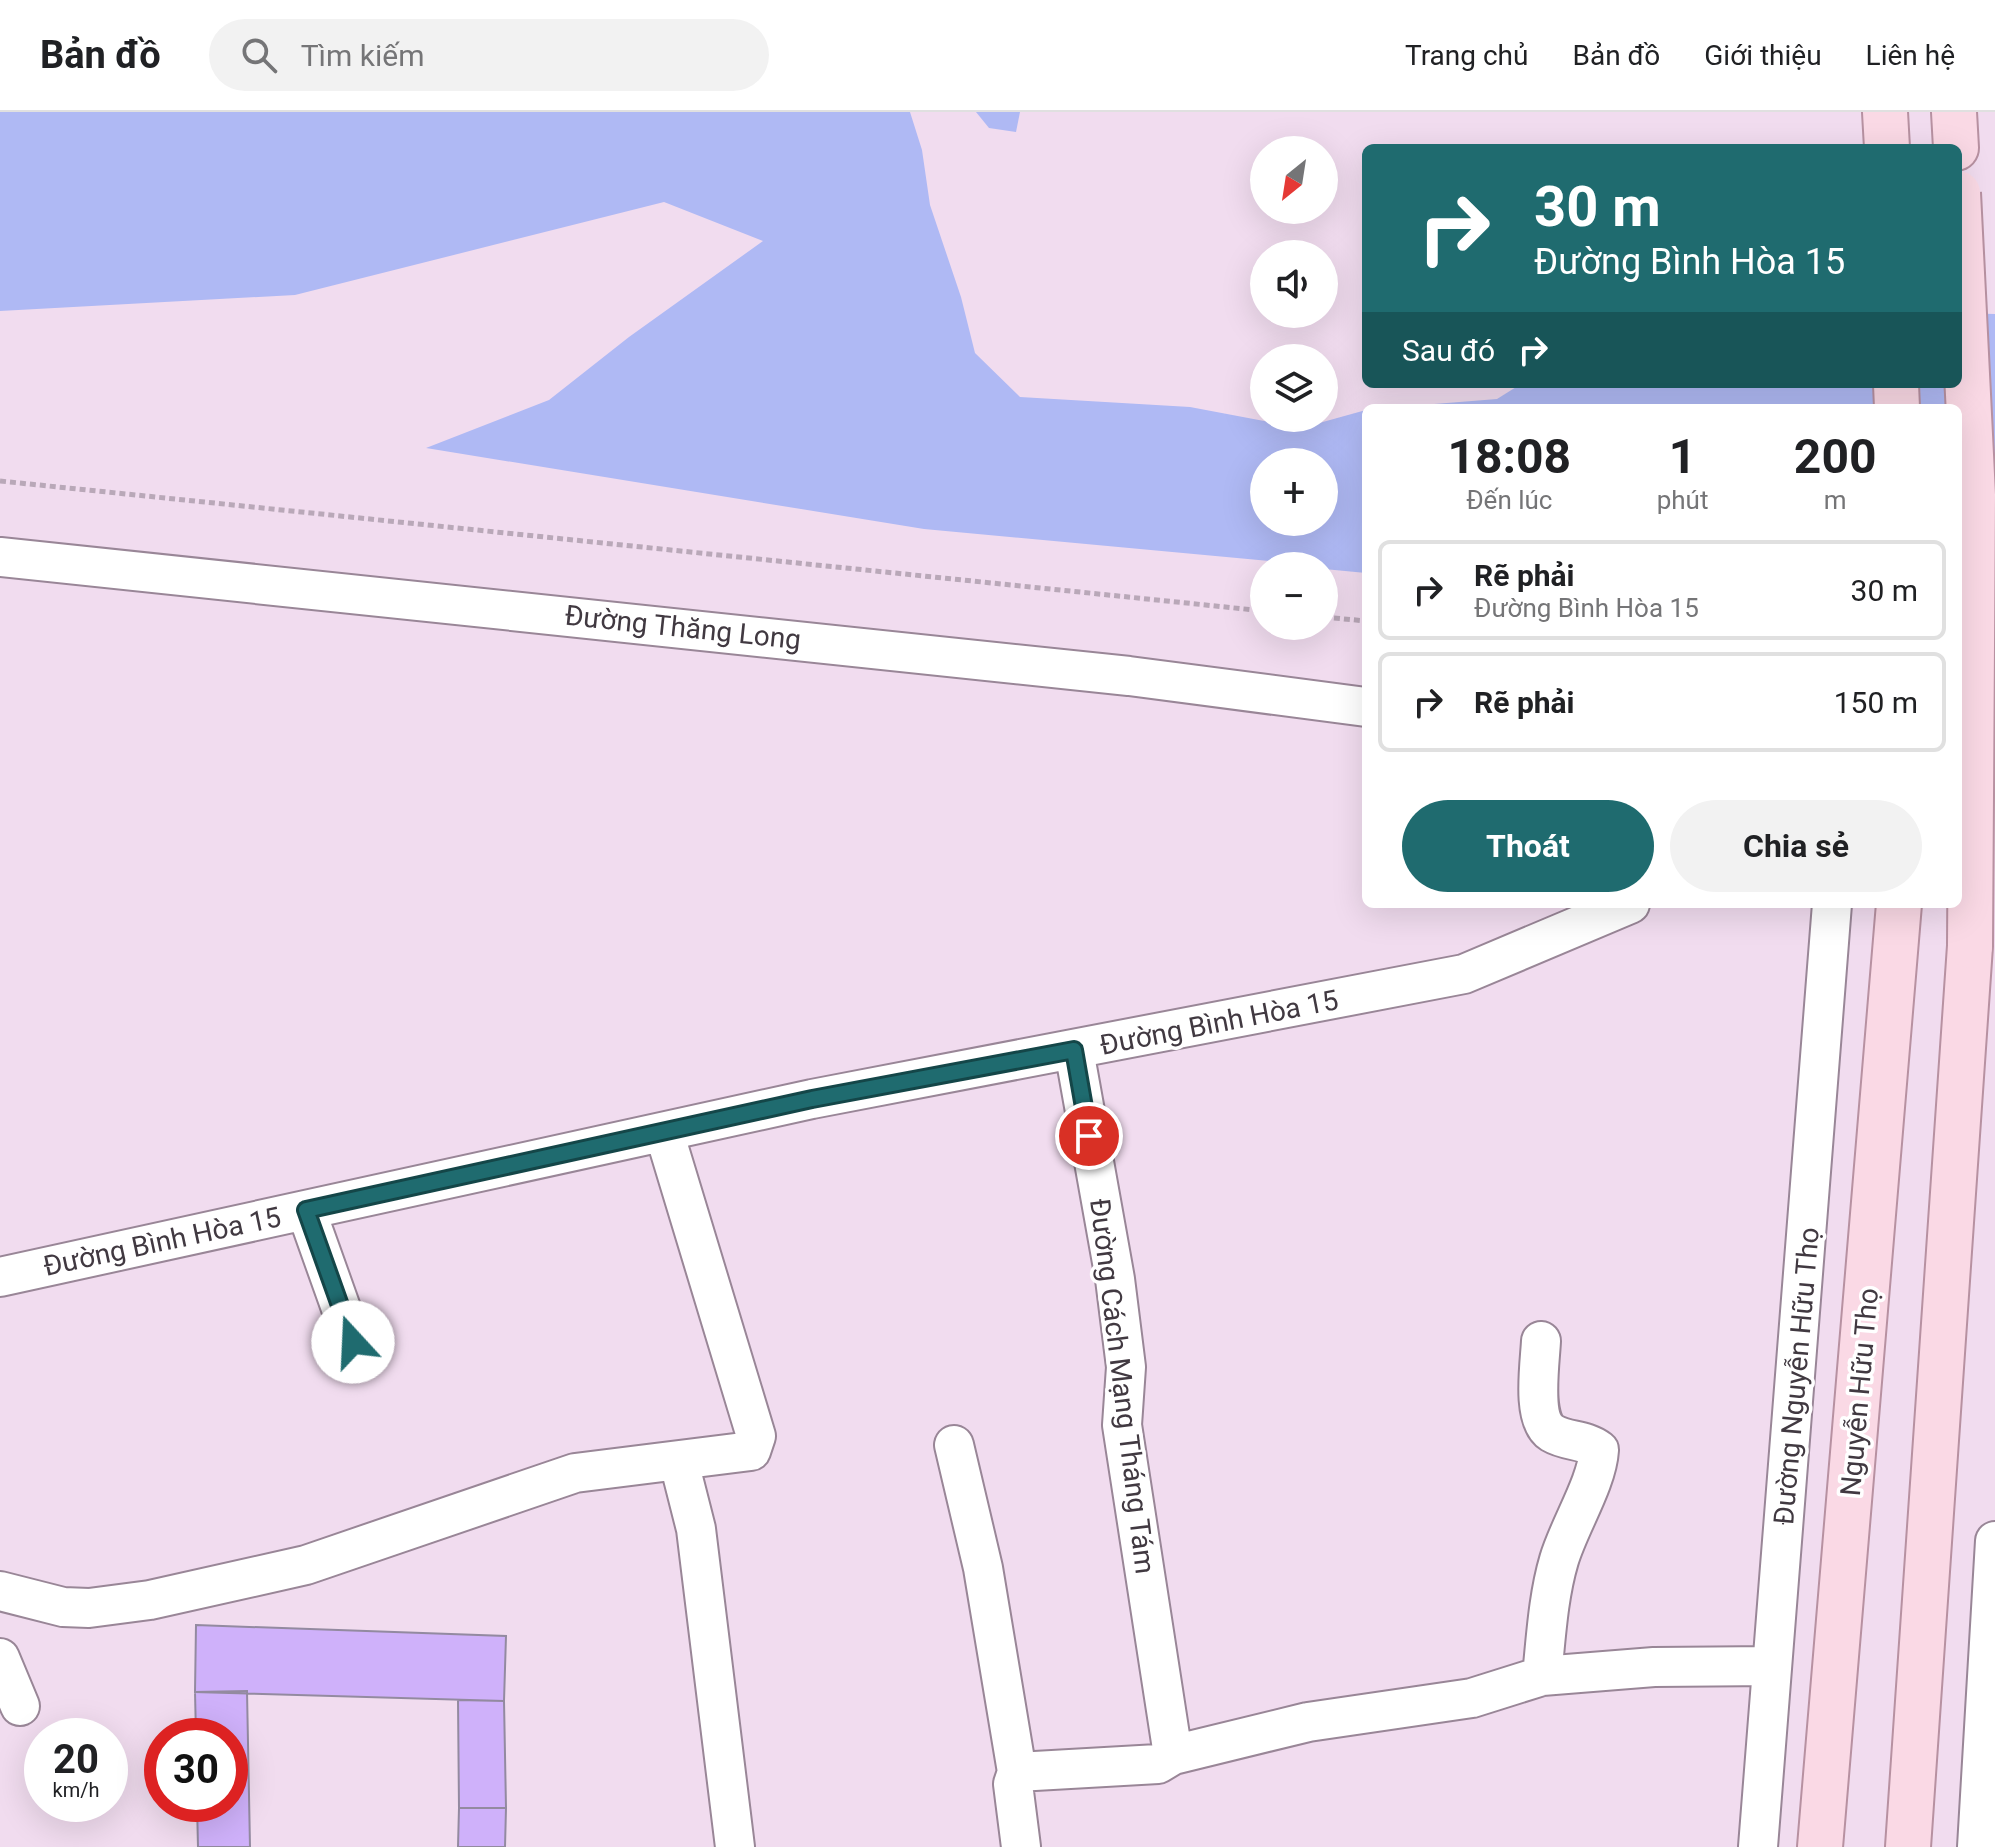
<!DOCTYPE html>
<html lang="vi">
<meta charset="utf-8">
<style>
body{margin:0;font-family:Roboto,sans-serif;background:#f2f2f2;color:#202124;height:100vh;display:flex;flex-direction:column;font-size:30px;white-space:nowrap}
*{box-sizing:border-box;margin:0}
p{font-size:26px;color:#757577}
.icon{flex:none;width:44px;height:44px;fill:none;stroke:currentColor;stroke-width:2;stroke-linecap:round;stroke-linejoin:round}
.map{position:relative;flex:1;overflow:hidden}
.sheet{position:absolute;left:1362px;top:292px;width:600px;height:504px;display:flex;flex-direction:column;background:#fff;border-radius:12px;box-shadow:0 8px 32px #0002}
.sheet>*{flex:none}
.guide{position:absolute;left:1362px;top:32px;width:600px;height:244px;border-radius:12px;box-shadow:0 8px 32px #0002;background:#1f6b6f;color:#fff;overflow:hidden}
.needle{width:52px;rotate:210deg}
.buttons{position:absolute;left:1250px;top:24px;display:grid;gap:16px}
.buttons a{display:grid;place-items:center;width:88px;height:88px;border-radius:50%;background:#fff;box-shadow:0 8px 32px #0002;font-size:40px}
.speed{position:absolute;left:24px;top:1606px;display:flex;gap:16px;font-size:40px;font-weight:700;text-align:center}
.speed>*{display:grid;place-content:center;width:104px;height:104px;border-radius:50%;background:#fff;box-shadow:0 8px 32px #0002;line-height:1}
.speed small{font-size:20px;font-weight:400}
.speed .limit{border:12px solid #d22;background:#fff;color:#111}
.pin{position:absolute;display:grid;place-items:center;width:68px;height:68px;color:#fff;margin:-34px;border:4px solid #fff;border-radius:50%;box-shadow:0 2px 8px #0007}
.me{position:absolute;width:88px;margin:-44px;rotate:340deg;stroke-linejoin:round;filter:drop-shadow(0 0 6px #0008)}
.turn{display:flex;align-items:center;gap:28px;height:168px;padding:0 40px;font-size:36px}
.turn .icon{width:104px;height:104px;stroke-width:2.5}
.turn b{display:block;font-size:56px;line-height:68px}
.then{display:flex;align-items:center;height:76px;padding:0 40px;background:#0003;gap:16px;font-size:30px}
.eta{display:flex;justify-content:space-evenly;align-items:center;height:136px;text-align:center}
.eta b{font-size:48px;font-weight:700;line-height:56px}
.button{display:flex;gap:16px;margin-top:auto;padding:16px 40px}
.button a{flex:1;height:92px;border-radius:48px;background:#1f6b6f;color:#fff;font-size:32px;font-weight:700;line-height:92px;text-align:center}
.button a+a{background:#f2f2f2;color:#202124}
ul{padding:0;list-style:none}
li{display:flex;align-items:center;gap:24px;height:100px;margin:0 16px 12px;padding:0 24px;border:4px solid #e0e0e0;border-radius:12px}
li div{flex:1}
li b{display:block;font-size:30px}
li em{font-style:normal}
header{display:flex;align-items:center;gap:48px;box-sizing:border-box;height:112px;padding:0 40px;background:#fff;border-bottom:2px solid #e0e0e0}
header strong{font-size:38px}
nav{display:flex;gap:44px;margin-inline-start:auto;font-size:28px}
.search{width:560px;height:72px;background:#f2f2f2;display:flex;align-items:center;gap:20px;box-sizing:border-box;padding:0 28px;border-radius:44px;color:#757577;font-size:30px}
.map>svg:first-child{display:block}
</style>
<header>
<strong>Bản đồ</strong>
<div class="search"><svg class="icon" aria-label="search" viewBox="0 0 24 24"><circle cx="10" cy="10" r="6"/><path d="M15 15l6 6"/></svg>Tìm kiếm</div>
<nav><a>Trang chủ</a><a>Bản đồ</a><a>Giới thiệu</a><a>Liên hệ</a></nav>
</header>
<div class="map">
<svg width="1995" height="1735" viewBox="0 0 1995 1735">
<rect width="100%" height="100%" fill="#f1dcef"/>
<path fill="#afb9f4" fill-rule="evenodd" d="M0 0H910L922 38 930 93 961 185 975 241 1020 285 1190 295 1275 311 1312 313 1366 298V461L1324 457V454L924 417 426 336 549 288 629 225 763 129 664 90 295 183 0 199ZM1264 350H1324V410H1264Z
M976 0H1020L1016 20 989 16Z
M1958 201 1995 202V544L1958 534V296H1384L1497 287 1521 272H1958Z"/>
<path fill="#cfb1fa" stroke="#938aa0" stroke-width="2" d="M196 1513 506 1524 504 1589 195 1580Z
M247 1579 250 1735H198L197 1692H230V1624H196L195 1580Z
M458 1588 504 1589 506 1696H459Z
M459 1696H506L505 1735H458Z"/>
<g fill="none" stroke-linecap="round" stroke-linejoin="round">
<defs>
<path id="minor" d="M0 445 1129 564 1366 595
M1074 938 1115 1167 1126 1255 1122 1313 1173 1643
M306 1098 353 1230
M0 1165 812 987 1464 862 1630 792
M1541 1229C1540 1251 1531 1308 1552 1321 1567 1330 1585 1327 1599 1338 1597 1371 1569 1414 1559 1448 1548 1485 1546 1526 1542 1564
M954 1333 983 1456 1017 1660
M679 1350 696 1417 735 1735
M0 1479 63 1495 89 1496 150 1488 306 1453 575 1361 751 1339 756 1324 664 1020
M0 1546 20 1594
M1021 1735 1013 1672 1017 1660 1158 1652 1173 1643 1308 1610 1472 1586 1542 1564 1654 1555 1772 1554
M1758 1735 1832 792
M1977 1735 1995 1429"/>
<path id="major" d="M1885 0 1887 36
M1954 0 1956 36
M1896 272 1897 296
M1820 1735 1899 792
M1908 1735 1970 834"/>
</defs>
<use href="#minor" stroke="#998697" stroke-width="42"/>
<use href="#major" stroke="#b791a1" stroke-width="48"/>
<path stroke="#b9a8b8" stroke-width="5" stroke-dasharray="6 4" stroke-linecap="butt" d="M0 369 1264 499
M1324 505 1366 509"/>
<use href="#minor" stroke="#fff" stroke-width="38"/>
<use href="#major" stroke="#fad9e5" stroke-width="44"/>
<defs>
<path id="major-bridge" d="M1958 81 1973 383 1970 834"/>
</defs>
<use href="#major-bridge" stroke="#b791a1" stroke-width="48" stroke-linecap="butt"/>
<use href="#major-bridge" stroke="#fad9e5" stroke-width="44"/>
</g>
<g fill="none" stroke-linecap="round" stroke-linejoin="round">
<defs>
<path id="route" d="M353 1230 306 1098 812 987 1074 938 1089 1024"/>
</defs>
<use href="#route" stroke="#144648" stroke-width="20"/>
<use href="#route" stroke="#1f6b6f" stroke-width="14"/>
</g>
<g text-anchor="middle" stroke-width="7" stroke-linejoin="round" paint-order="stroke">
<g font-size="28" fill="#413941" stroke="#fff">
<text transform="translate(683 515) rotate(6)" y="10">Đường Thăng Long</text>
<text transform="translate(1219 910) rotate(-11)" y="10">Đường Bình Hòa 15</text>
<text transform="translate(162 1129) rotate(-12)" y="10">Đường Bình Hòa 15</text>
<text transform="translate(1796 1264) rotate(-85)" y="10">Đường Nguyễn Hữu Thọ</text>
<text transform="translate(1123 1274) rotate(83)" y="10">Đường Cách Mạng Tháng Tám</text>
<text transform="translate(1859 1280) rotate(-85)" y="10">Nguyễn Hữu Thọ</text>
</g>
</g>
</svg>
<div class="buttons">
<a><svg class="needle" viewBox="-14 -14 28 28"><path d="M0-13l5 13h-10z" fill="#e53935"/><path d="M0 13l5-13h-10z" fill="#757577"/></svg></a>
<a><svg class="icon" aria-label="sound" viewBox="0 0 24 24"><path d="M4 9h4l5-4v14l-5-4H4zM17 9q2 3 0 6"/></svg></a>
<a><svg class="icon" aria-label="layers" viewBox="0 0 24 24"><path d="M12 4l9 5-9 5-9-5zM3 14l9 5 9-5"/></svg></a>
<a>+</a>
<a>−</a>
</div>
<div class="speed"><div>20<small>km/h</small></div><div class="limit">30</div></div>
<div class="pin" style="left:1089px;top:1024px;background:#d93025"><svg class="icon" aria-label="arrive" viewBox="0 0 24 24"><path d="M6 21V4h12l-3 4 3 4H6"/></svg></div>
<svg class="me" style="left:353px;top:1230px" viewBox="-20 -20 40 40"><circle r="19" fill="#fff"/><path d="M0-13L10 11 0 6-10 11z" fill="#1f6b6f"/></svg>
<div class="guide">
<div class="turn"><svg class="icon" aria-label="right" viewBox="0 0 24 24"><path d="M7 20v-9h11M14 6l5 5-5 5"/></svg><div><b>30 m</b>Đường Bình Hòa 15</div></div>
<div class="then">Sau đó<svg class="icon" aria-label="right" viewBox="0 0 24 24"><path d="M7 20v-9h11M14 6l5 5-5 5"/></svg></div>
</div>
<section class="sheet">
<div class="eta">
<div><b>18:08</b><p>Đến lúc</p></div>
<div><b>1</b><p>phút</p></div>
<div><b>200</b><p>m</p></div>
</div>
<ul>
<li><svg class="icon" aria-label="right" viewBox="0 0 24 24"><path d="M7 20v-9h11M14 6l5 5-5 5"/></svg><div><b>Rẽ phải</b><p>Đường Bình Hòa 15</p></div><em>30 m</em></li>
<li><svg class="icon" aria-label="right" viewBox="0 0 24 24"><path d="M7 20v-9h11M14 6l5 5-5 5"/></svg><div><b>Rẽ phải</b></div><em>150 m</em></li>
</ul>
<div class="button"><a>Thoát</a><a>Chia sẻ</a></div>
</section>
</div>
